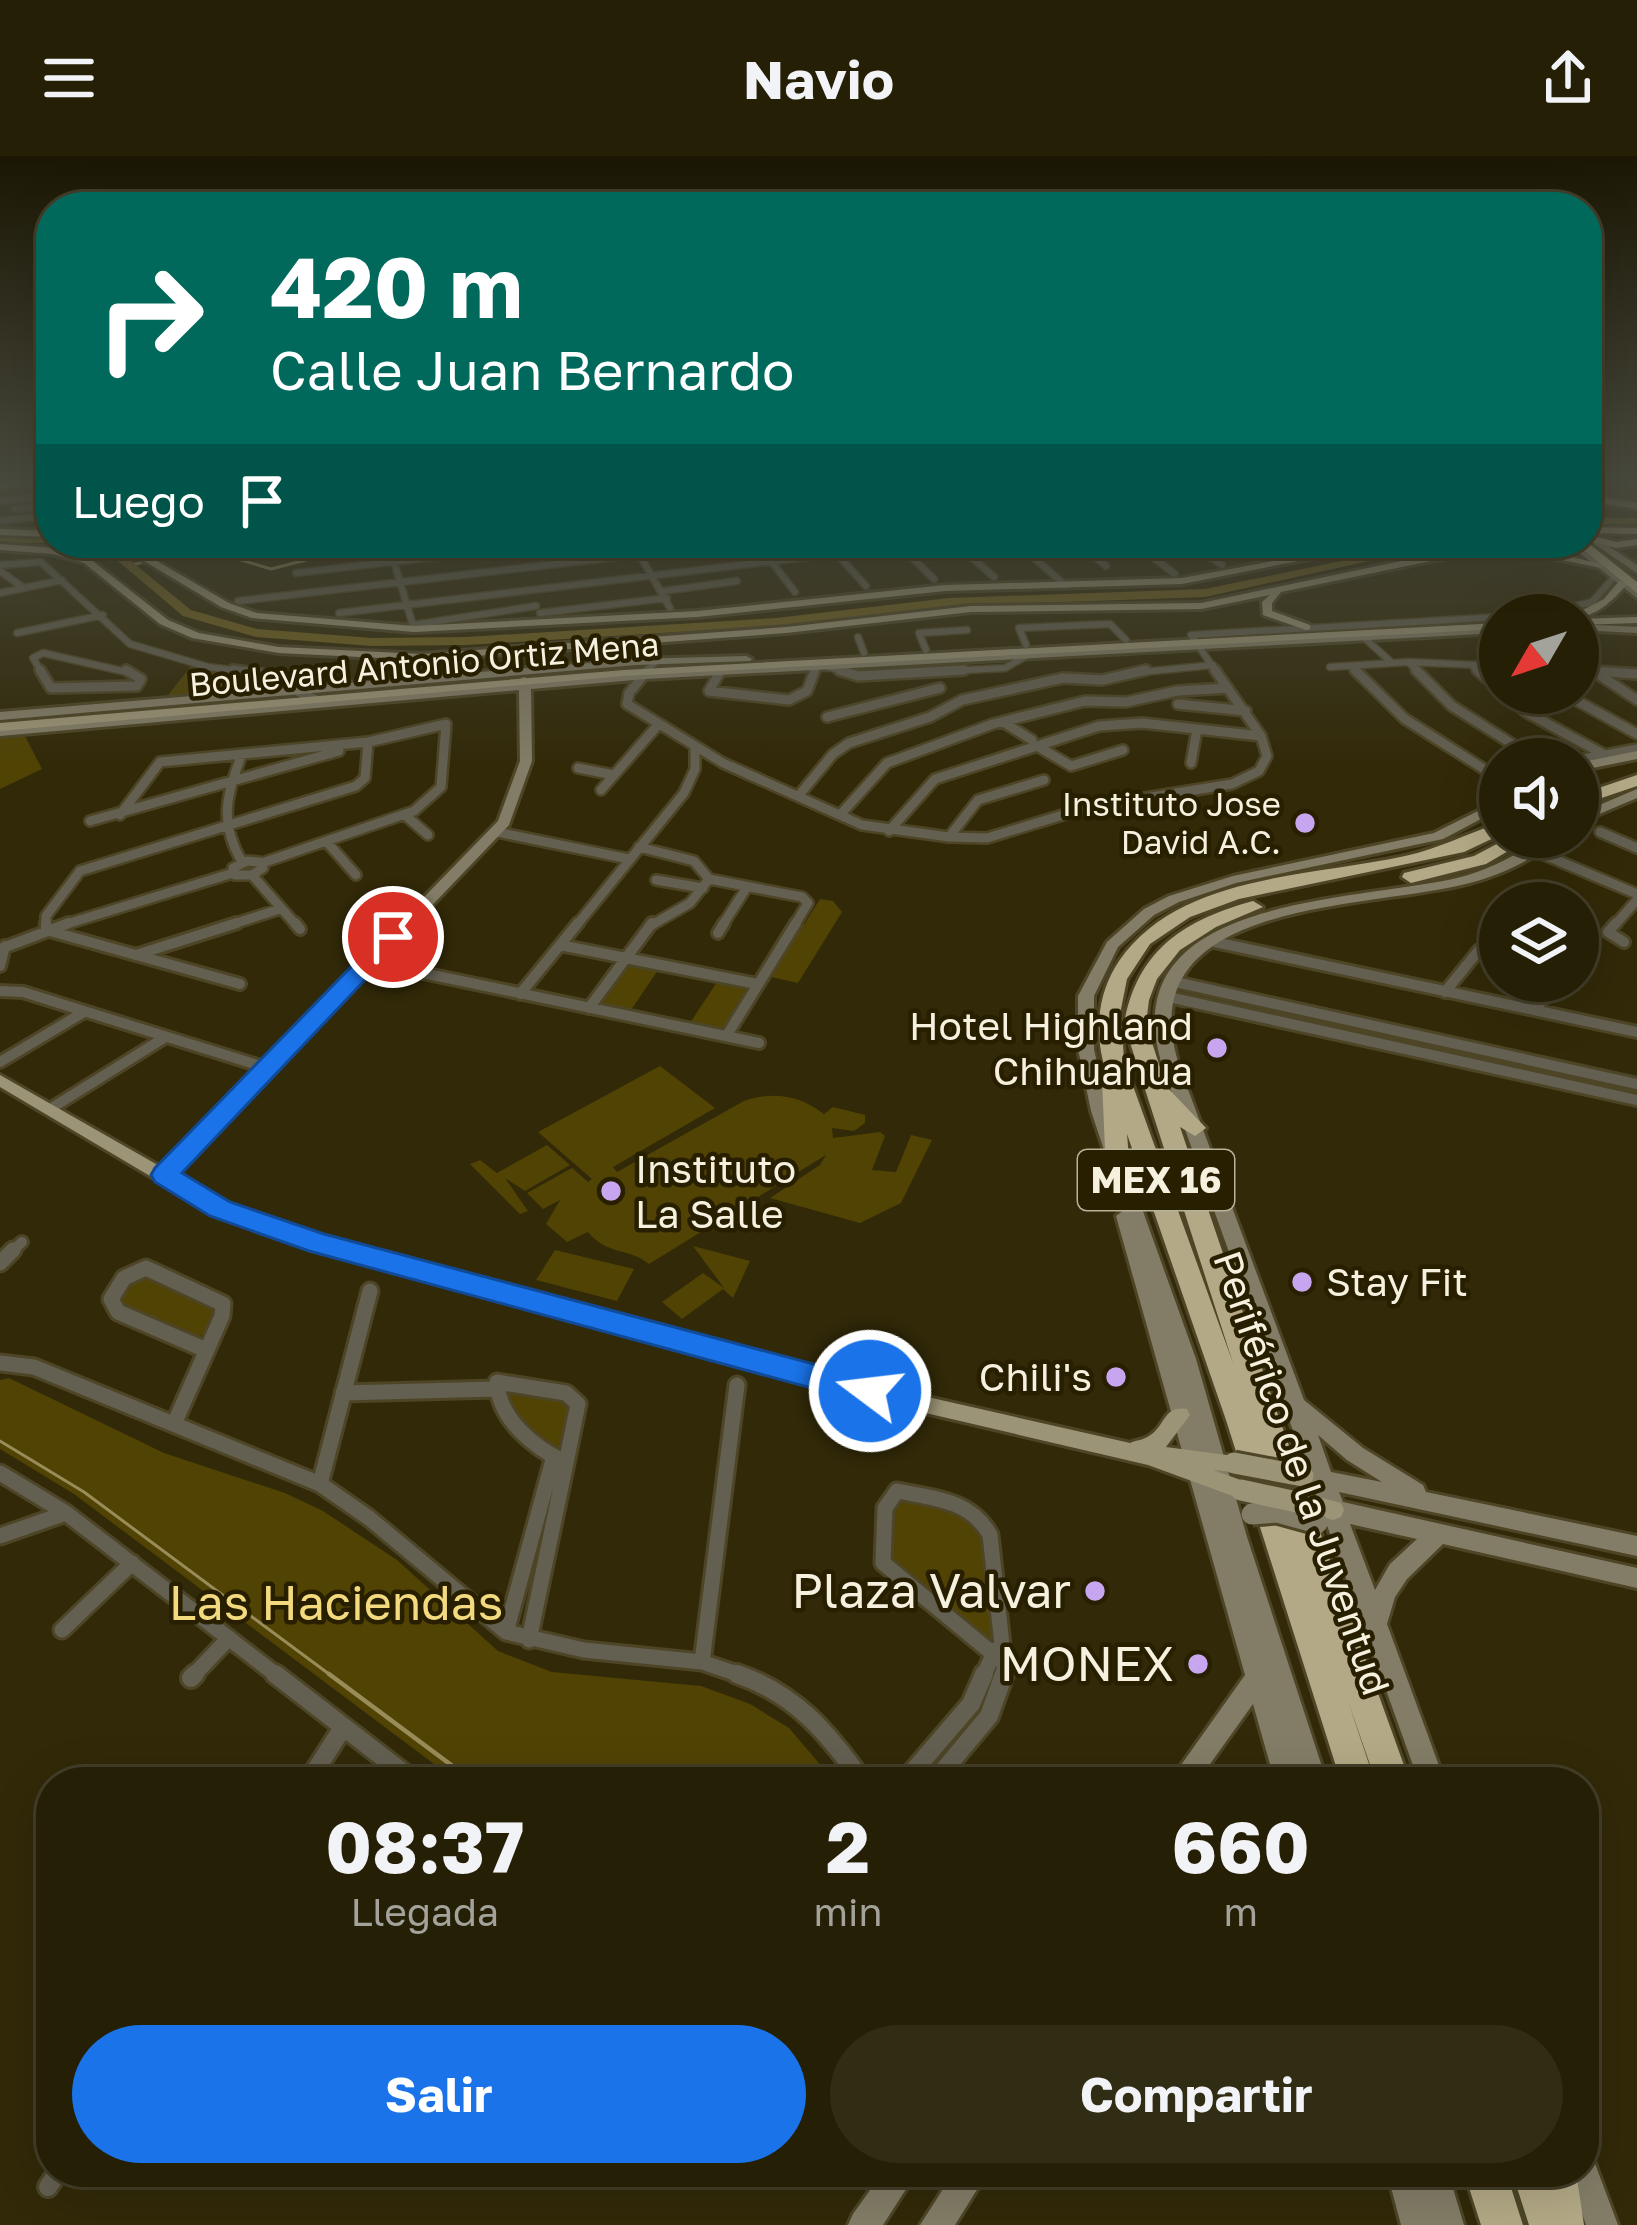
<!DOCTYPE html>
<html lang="es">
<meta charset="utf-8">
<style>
body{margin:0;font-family:"Golos Text",sans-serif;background:#312c14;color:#f1f3f6;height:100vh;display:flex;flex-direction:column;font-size:45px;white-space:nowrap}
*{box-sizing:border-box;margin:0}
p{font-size:39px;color:#a3a29b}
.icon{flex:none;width:66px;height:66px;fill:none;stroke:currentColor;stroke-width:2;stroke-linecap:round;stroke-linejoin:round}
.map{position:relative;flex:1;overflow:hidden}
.drawer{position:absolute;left:36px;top:1611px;width:1563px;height:420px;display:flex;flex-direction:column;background:#251f06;border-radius:48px;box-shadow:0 12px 48px #0002,0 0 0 3px #423d28}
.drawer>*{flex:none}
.guide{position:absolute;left:36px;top:36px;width:1566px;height:366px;border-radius:48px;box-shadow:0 12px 48px #0002,0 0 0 3px #423d28;background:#00695c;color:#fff;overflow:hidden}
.needle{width:78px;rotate:231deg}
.fabs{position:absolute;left:1479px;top:438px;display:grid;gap:24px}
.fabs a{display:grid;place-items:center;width:120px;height:120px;border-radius:50%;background:#251f06;box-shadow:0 12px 48px #0002,0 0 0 3px #423d28;font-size:60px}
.pin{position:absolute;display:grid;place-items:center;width:102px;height:102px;color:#fff;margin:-51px;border:6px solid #fff;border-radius:50%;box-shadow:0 3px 12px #0007}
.me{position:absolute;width:132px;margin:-66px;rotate:285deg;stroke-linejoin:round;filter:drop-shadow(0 0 9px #0008)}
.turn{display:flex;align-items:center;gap:42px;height:252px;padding:0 36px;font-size:54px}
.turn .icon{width:156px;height:156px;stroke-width:2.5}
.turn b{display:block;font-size:84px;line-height:102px}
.then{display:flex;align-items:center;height:114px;padding:0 36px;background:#0003;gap:24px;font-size:45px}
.eta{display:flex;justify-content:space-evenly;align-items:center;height:204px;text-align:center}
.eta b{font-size:72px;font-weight:700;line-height:84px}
.action{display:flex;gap:24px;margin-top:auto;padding:24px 36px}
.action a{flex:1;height:138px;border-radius:72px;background:#1a73e8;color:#fff;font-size:48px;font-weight:700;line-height:138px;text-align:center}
.action a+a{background:#312c14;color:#f1f3f6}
header{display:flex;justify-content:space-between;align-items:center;height:156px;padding:0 36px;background:#251f06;font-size:54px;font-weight:700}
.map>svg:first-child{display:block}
</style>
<header><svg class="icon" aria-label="menu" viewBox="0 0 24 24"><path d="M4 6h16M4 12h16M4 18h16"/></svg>Navio<svg class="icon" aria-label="share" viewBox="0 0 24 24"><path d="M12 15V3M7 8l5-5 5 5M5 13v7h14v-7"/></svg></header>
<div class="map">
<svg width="1637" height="2069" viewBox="0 0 1637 2069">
<rect width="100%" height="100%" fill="#312908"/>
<path fill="#514304" d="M191 510 261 519 288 533 165 543Z
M23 576 42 613 0 633V578Z
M820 743 833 745 842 756 798 827 771 821Z
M629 808 658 814 631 854 599 847Z
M717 826 748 832 722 874 690 867Z
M1265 851 1637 933V941L1264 859Z
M660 910 715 952 613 1011 617 1016 744 945C774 935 799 939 824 958L833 951 865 959V967L854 975 832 972 833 982 880 976 885 980 872 1014 896 1016 911 979 932 984 901 1047 860 1067 770 1042 820 1009 826 999 649 1108C630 1092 606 1099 588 1076L567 1086 546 1068 560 1044 543 1053 527 1037 572 1012 588 1026 592 1023 538 976Z
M547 989 570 1009 525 1035 505 1022 528 1055 520 1058 470 1008 480 1004 497 1017Z
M693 1090 750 1105 733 1142 723 1133 682 1163 662 1146 703 1117 724 1132Z
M555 1094 634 1113 617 1145 536 1124Z
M145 1118 208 1147 215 1155 207 1176 192 1185 119 1153V1134Z
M9 1222 164 1297 285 1337 323 1355 397 1404 498 1495 552 1516 701 1530 750 1548 789 1572 835 1626H458L74 1338 0 1293V1224Z
M500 1231 564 1245 572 1253 563 1299 502 1249Z
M904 1343 968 1360 984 1373 995 1496 892 1401V1350Z"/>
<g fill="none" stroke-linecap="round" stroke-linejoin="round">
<path stroke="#998c58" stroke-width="3" d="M162 403 211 395 271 413 373 387
M131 409 145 406
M0 1285 84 1336 333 1521"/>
<path stroke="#998c58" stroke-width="4.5" d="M329 1518 474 1626"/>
<path fill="#71601e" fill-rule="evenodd" d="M1587 362H1637V368H1587Z
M0 381 51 383V387H56H0Z
M62 387H80L126 401 191 454 257 473 372 482 466 481 776 462 949 442 1205 433 1429 387H1451L1205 441 949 450 776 470 466 489 372 490 256 481 183 460 118 405Z"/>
<defs>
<path id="street-far4" d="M1598 321 1637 326
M0 345 51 340
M15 353 51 350
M0 365 51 359
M633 387 670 452
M757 387 795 436
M827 387 866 430
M955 387 994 421
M1017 387 1065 429
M1078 387 1106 410
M1134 387 1175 418
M1190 387 1222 409
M1245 387 1266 401
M1302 387 1313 394
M900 390 934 423
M390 392 414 473
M0 409 41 406 130 488 208 511 256 517
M0 415 24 432
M296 417 556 387
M664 435 737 425
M0 437 62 424
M238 445 737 387
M339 457 926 387
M540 457 667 442
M1537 459 1592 446 1615 420
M413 469 536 450
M17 477 103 459
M1360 478 1391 506
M858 481 864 497
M1026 489 1019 472 1110 468 1126 484
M926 494 919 477 967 474
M1409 507 1419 517
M1471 509 1481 517
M825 510 849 517
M1351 510 1358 517
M1330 511 1409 506 1500 510
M1578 514 1625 517
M42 517 33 502 43 497 131 517
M646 517 656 505
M814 517 816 511
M909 517 1005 512 1026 500
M1132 517 1213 509
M1217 517 1191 479 1500 461"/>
<path id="street-far3" d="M40 514 51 532 137 530 141 523 126 514
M233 514 262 518 314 543
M648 514 629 537 627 548 723 607 862 669 949 681 987 682 1089 651 1232 628 1259 615 1267 600 1261 580 1215 514
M839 514 858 520 964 514
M1355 514 1405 563 1495 620
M1416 514 1452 550 1536 603
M1477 514 1526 556 1603 598
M1581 514 1637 518
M720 516 709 535 789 544 807 535 815 514
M1598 518 1637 544
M1563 537 1637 578
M1178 548 1246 555
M827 561 940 532
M1003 566 1032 584
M1037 590 1071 610 1123 594
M242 598C226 639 219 667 242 706
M1578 604 1637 593
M1191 607 1197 573
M578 612 614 619
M601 634 657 570
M800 638 833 598 849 587 930 561 962 544 1063 522 1102 524 1146 514
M405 659 428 679
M840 659 887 607 993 568 1085 545 1126 546 1177 535 1228 532
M90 665 339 595
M889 675 935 623 1099 570 1142 567 1261 580
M497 676 629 703
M1600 676 1637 692
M949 681 978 644 1044 624
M326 685 356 719
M639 691 694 705 709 723 690 747 650 770
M1535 695 1637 738
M247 705 259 706 263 712 252 719H235L233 712Z
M262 707 414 655 441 631 446 568 364 587
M252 719 297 770
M709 723 802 741 808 747 794 770
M656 724 703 732
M46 770V760L80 715 356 630 365 622 368 586 160 606 120 659
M60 770 233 717
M227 770 280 753
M576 770 684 637 695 613V592
M722 770 747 731
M1614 770 1637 744"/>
<path id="street-far2" d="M46 767V774
M295 767 300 773
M1616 767 1608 776 1624 786
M50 775 240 828
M718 777 724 767
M1210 785 1637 876
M560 789 757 828
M0 793 69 767
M136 799 237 767
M370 806 759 887
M0 810 5 790
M1171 825 1637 928
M0 835 23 836 267 912
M1445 836 1479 794
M520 838 578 767
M1164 840 1637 944
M589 852 652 767
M1534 854 1559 825
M727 879 796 767
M0 906 84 856
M50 953 164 882
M10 1097 22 1086"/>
<path id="street-far1" d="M0 1107 13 1094
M0 1207 34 1211 320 1328 369 1362 506 1476 584 1494 702 1506 746 1521
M497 1226 566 1237 578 1248 566 1307C534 1291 499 1264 497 1226Z
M343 1237 496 1233
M174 1268 222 1160 223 1148 146 1112 124 1122 111 1143 118 1156 206 1194
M0 1317 66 1357 279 1521
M320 1328 370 1135
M897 1335C933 1342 971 1344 990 1379L1004 1507 883 1407 885 1352Z
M0 1380 66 1357
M62 1474 132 1407
M506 1476 554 1300
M529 1484 566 1307
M702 1506 737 1229
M192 1521 229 1482
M983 1521 995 1494
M1004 1521V1507"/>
<path id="street" d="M275 1518 415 1626
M737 1518C796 1538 828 1577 863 1626
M191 1522 195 1518
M308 1626 342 1573
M904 1626 971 1548 984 1518
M934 1626 989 1560 1004 1518
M575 2016 595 2021 605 2016
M48 2031 58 2016"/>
<path id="secondary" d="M51 321V327L0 332V326Z
M1587 376 1637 409V417L1587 383Z
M1567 387H1578L1637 434V442Z
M1578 468 1637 471V477L1578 474Z
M1500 471V477L645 523 531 533 532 605 509 669 170 1023 164 1025 155 1019 158 1015 498 665 520 605 519 534 0 580V572L519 527 521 522 525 521 531 527 645 517Z
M746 500 752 503 750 505 636 509 0 564V556L636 503Z
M1637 595V603L1578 615V607Z
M1637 633V642L1578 667V658Z
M1500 644V653L1443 683 1236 727 1179 746 1154 759 1118 791 1094 840V893L1107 955 1196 1203 1247 1381 1327 1626H1301L1297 1612 1301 1626H1275L1253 1548 1210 1608 1222 1617 1226 1626H1169L1245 1519 1116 1060 1124 1054 1091 955 1078 893V840L1107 786 1144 753 1169 740 1233 720 1434 677Z
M1544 681H1560C1535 703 1503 718 1470 727 1369 754 1123 741 1180 912L1304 1244 1363 1292 1423 1329 1426 1336 1637 1380V1400L1339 1336 1343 1346 1637 1412V1432L1443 1388 1407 1423 1395 1441 1387 1468 1445 1626H1419L1163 912C1107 737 1357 747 1461 721 1492 713 1518 698 1544 681ZM1318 1279 1347 1304 1382 1326 1331 1316ZM1350 1368 1417 1383 1390 1408 1375 1434Z
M1584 2001 1594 2005 1618 2069H1586L1568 2016H1584Z
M883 2016H917L883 2069H848L853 2058Z
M954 2016H988L955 2069H920Z
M1387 2016H1417L1421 2027 1418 2016H1448L1464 2069H1401Z"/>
<path id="primary" d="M1587 339 1637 347V353L1587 345Z
M45 357H51V363L45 361Z
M1587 371 1637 372V378L1587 377Z
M0 373 51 375V381L0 379Z
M1593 380 1616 386 1637 383V389L1616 392 1590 385V381Z
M114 387H126L229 447 257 457 414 470 697 455 945 429 1182 422 1369 387H1389L1182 428 945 435 697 461 414 476 252 462 221 451Z
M1487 387 1528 391 1606 409 1601 412 1528 397 1484 394 1281 436 1272 447V455L1310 469V473L1306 474 1263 459 1262 446 1270 439 1201 453 971 456 786 477 422 504 279 497 192 482 160 468 84 407 53 398 0 394V388L54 392 90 403 168 464 199 477 279 491 422 498 786 471 971 450 1201 447Z
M1619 425 1628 427C1615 443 1591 466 1573 459L1604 443Z
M1637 461V467L1578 469V463Z
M1500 467V473L624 520 0 575V567L624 514Z
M0 919 226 1048 272 1066 870 1228 1130 1287C1136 1284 1144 1284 1149 1280 1166 1270 1163 1249 1187 1253L1190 1259 1166 1291 1242 1301 1245 1307 1242 1313 1234 1316 1213 1314 1249 1327 1252 1334 1249 1341 1241 1343 1148 1309 870 1244 260 1076 214 1058 0 931Z
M1311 1339 1341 1347 1344 1354 1341 1361 1333 1364 1303 1356 1300 1349 1303 1342Z"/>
<path id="highway" d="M1587 386 1637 426V437L1575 387Z
M1637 619V630L1578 650V639Z
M1500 667V679L1464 696 1239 743 1190 761 1150 788 1127 823 1121 853 1124 905 1233 1207 1124 868C1137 794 1184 764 1253 745L1263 751 1216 771 1180 794 1157 823 1149 844 1146 868 1166 930 1206 972 1195 980 1180 971 1279 1262 1410 1626H1376L1348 1545 1375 1626H1341L1226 1264 1127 978 1130 1015 1118 1023 1106 1015 1102 925 1107 919C1094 881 1096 839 1119 805 1179 718 1310 721 1405 700 1439 693 1467 677 1500 667Z
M1510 681H1532L1486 708 1411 727 1402 721 1404 717 1474 700Z
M1464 2016H1506L1523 2069H1481Z
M1512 2016H1576L1584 2069H1529Z"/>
</defs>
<use href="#street-far4" stroke="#4d4526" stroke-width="9"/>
<use href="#street-far3" stroke="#4d4526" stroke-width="14"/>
<use href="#street-far2" stroke="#4d4526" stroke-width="16"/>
<use href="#street-far1" stroke="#4d4526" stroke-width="21"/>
<use href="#street" stroke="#4d4526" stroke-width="24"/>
<use href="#secondary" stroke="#4d4526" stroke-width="6"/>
<use href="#primary" stroke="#4d4526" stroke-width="6"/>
<use href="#highway" stroke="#4d4526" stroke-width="6"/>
<use href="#street-far4" stroke="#635f51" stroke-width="6"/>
<use href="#street-far3" stroke="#635f51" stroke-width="9"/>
<use href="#street-far2" stroke="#635f51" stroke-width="10"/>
<use href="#street-far1" stroke="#635f51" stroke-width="15"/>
<use href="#street" stroke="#635f51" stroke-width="18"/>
<use href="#secondary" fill="#837d67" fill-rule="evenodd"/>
<use href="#primary" fill="#9c9477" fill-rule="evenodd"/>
<use href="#highway" fill="#b3a986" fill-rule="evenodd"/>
<defs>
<path id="secondary-bridge" d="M1252 1358 1277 1356 1317 1367"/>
<path id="primary-bridge" d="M1234 1307 1303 1320
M1241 1334 1311 1349"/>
</defs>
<use href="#secondary-bridge" stroke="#4d4526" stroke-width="27" stroke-linecap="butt"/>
<use href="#primary-bridge" stroke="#4d4526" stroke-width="27" stroke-linecap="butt"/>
<use href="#secondary-bridge" stroke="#837d67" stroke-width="21"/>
<use href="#primary-bridge" stroke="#9c9477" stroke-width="21"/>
</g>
<linearGradient id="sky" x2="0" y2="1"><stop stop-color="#1b1704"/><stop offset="0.53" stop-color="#48493d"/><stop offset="1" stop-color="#48493d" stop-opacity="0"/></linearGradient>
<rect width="1637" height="610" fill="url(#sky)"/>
<path fill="#1a73e8" stroke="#114b97" stroke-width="3" d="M393 775 401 776V786L182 1017 230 1046 324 1078 870 1223 881 1226 886 1235 881 1244 870 1248 309 1095 210 1060 155 1026 151 1019 155 1012 385 776Z"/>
<g fill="#c7a6ef" stroke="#271f00" stroke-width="4.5">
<circle cx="1305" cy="667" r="12"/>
<circle cx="1217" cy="892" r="12"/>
<circle cx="611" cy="1035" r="12"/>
<circle cx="1302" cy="1126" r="12"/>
<circle cx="1116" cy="1221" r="12"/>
<circle cx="1095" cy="1435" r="12"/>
<circle cx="1198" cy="1508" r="12"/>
</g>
<g text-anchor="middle" stroke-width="9" stroke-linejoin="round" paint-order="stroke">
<g font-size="33" fill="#f6f1de" stroke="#271f00">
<text transform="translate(424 508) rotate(-5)" y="12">Boulevard Antonio Ortiz Mena</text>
</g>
<g font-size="33" fill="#f6f1de" stroke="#271f00" text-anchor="end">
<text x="1281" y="660">Instituto Jose<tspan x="1281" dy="38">David A.C.</tspan></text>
</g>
<rect fill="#271f00" stroke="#b8b29b" stroke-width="3" x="1078" y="994" width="156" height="60" rx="9"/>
<g font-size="36" font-weight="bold" fill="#f6f1de">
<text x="1156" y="1037">MEX 16</text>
</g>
<g font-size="39" fill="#f6f1de" stroke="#271f00" text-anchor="end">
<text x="1193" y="884">Hotel Highland<tspan x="1193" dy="45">Chihuahua</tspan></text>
<text x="635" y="1027" text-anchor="start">Instituto<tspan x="635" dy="45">La Salle</tspan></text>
<text x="1326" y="1140" text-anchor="start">Stay Fit</text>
<text x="1092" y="1235">Chili's</text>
</g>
<g font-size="39" fill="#f6f1de" stroke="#271f00">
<text transform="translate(1302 1317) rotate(71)" y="14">Periférico de la Juventud</text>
</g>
<g font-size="48" fill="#f6f1de" stroke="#271f00" text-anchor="end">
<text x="1071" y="1452">Plaza Valvar</text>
<text x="1174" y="1525">MONEX</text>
</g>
<g font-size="48" fill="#f4da7e" stroke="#271f00">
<text x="336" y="1464">Las Haciendas</text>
</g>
</g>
</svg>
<div class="fabs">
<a><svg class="needle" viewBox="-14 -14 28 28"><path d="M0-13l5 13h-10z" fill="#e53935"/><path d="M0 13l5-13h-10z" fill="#a3a29b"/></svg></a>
<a><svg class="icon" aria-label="sound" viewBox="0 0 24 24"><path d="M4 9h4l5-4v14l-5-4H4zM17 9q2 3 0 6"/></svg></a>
<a><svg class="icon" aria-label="layers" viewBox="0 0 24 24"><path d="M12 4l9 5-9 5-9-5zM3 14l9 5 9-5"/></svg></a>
</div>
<div class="pin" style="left:393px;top:781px;background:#d93025"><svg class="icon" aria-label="arrive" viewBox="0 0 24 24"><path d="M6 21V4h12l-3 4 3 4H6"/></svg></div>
<svg class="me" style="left:870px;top:1235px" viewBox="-20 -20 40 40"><circle r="17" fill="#1a73e8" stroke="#fff" stroke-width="3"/><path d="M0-11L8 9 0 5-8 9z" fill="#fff"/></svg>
<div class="guide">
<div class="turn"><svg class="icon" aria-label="right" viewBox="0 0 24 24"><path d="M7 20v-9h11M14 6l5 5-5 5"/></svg><div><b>420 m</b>Calle Juan Bernardo</div></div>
<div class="then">Luego<svg class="icon" aria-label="arrive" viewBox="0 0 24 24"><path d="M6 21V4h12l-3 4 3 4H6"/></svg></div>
</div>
<section class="drawer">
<div class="eta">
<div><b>08:37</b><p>Llegada</p></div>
<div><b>2</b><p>min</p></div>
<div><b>660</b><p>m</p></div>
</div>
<div class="action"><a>Salir</a><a>Compartir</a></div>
</section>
</div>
